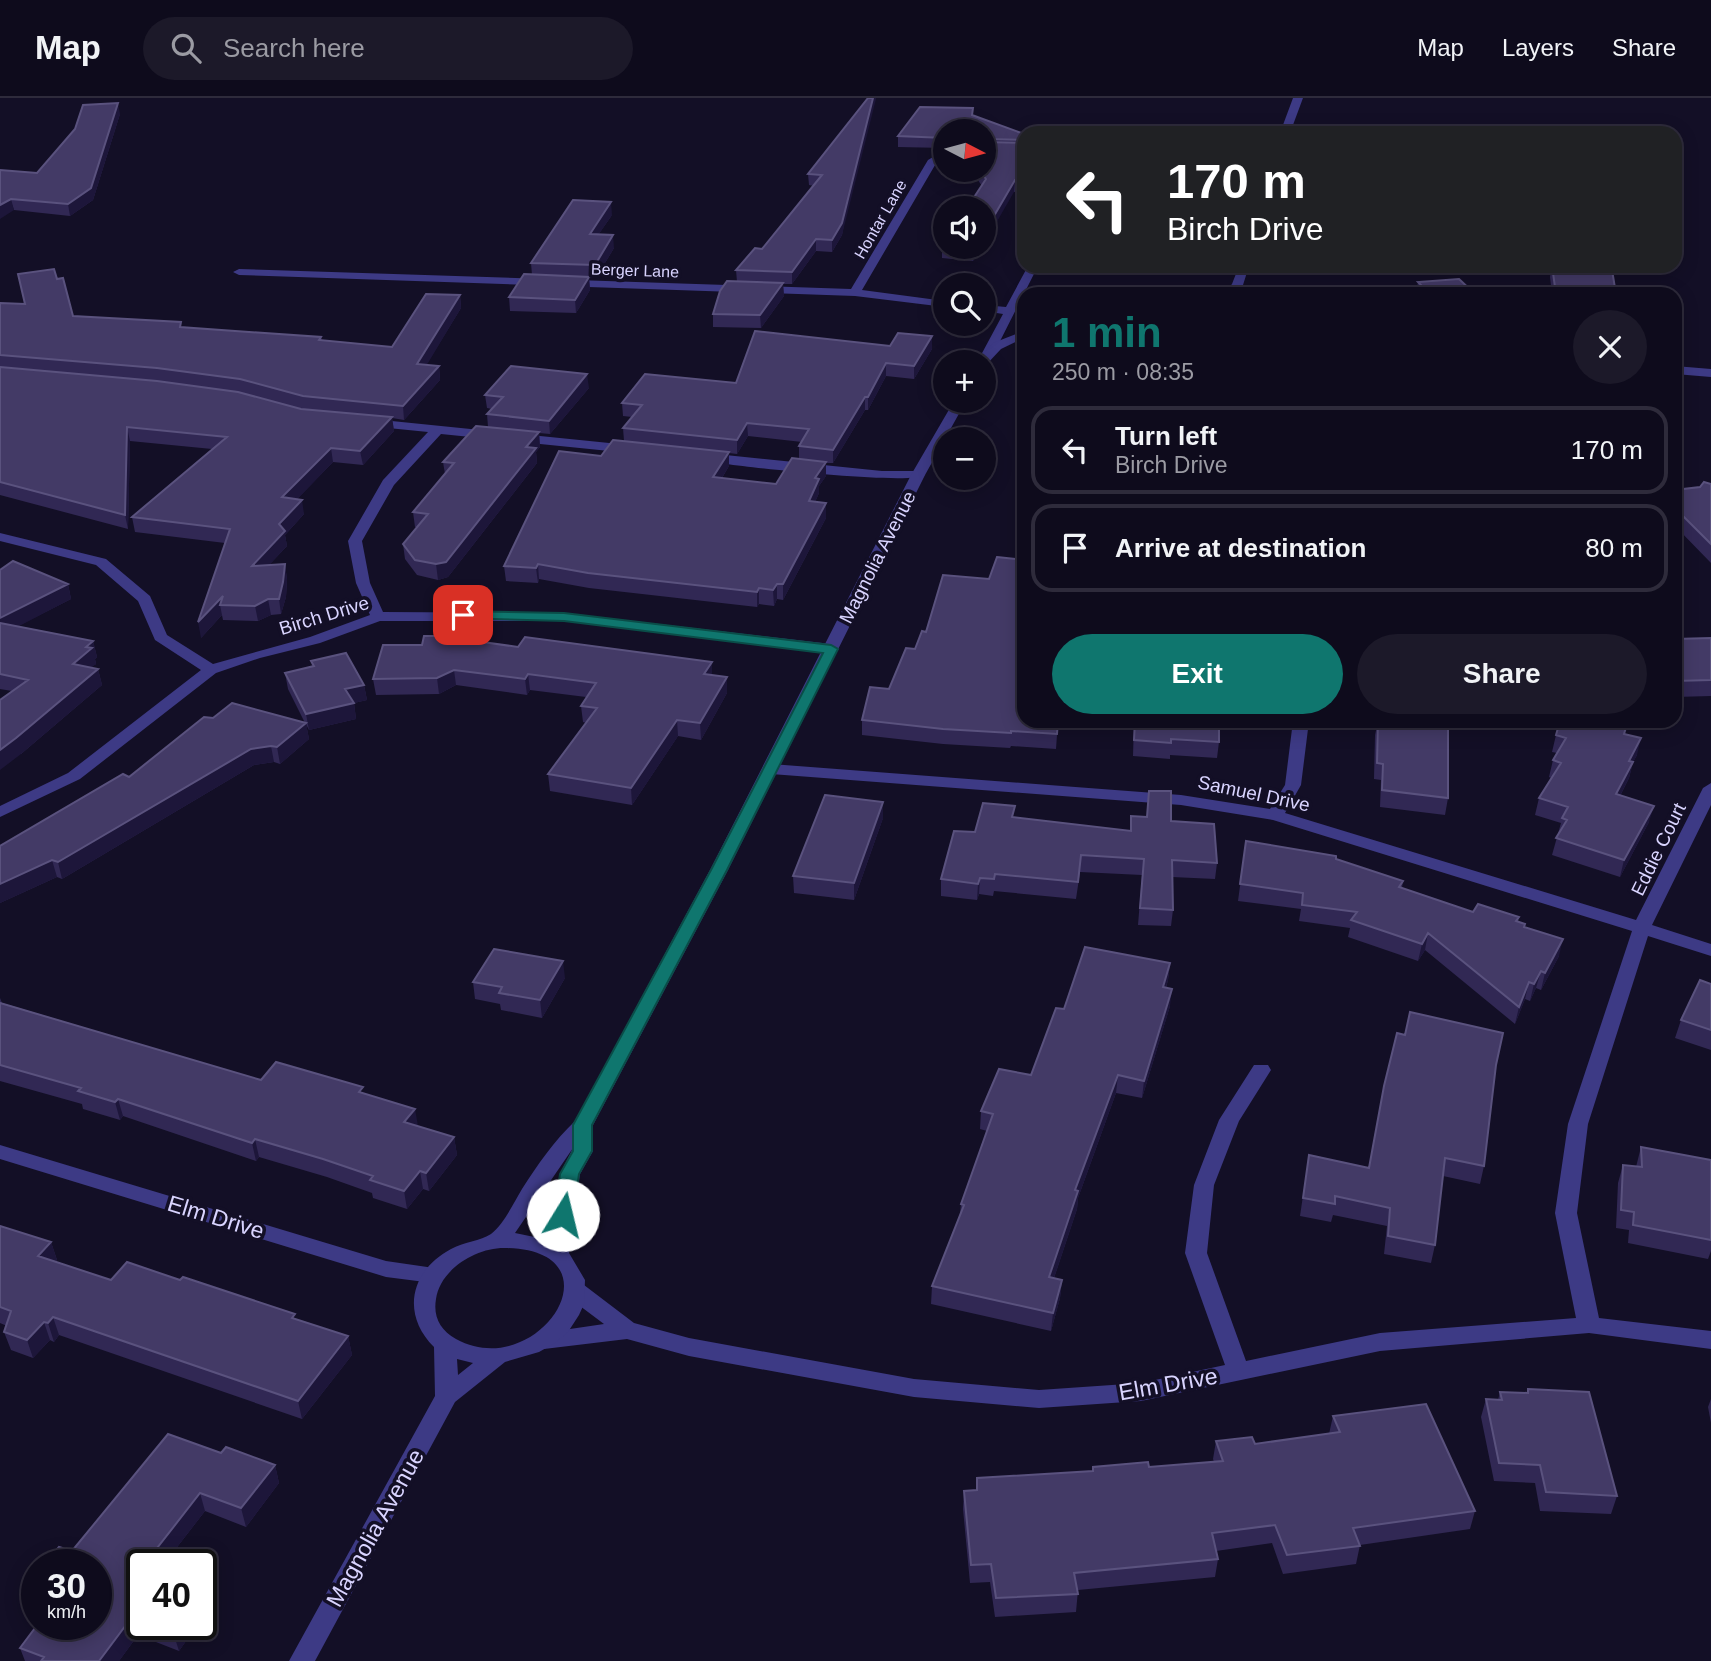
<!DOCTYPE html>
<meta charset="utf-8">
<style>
body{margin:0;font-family:Arial,sans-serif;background:#1c1929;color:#f1f3f6;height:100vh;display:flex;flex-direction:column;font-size:26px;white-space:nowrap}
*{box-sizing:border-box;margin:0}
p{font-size:23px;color:#9b9ba3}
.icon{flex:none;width:38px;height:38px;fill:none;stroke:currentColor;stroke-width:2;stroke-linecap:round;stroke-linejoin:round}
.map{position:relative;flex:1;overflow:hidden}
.drawer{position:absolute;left:1017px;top:189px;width:665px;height:441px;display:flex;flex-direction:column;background:#0e0b1c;border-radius:21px;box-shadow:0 4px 18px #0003,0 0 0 2px #2e2b3b}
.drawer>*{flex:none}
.banner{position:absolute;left:1017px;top:28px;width:665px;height:147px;border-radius:21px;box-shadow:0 4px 18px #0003,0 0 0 2px #2e2b3b;background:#202124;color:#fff;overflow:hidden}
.needle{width:46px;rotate:96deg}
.controls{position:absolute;left:933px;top:21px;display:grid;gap:14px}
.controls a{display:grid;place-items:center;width:63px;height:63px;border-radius:50%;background:#0e0b1c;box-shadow:0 4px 18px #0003,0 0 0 2px #2e2b3b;font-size:35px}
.speed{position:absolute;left:21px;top:1451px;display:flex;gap:14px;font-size:35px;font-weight:700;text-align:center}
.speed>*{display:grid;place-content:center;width:91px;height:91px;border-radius:50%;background:#0e0b1c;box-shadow:0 4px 18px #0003,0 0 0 2px #2e2b3b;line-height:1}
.speed small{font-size:18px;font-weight:400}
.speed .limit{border:4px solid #111;border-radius:10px;background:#fff;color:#111}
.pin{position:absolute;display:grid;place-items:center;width:60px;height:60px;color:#fff;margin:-30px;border-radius:14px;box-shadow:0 4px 10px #0006}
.me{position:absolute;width:77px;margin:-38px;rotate:9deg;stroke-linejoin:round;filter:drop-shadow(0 0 5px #0008)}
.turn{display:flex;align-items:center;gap:24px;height:147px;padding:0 35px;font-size:32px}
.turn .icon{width:91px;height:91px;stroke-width:2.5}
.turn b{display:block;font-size:49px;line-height:60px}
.round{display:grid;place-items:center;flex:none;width:74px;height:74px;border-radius:37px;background:#1c1929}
.headline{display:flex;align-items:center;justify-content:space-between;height:119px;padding:0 35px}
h1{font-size:42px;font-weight:700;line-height:52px;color:#0f766e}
.cta{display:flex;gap:14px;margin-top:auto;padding:14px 35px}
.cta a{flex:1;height:80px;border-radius:42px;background:#0f766e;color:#fff;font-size:28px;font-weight:700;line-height:80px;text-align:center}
.cta a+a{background:#1c1929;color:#f1f3f6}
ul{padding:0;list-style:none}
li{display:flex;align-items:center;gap:21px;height:88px;margin:0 14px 10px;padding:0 21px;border:4px solid #2e2b3b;border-radius:21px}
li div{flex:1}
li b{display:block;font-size:26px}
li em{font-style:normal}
header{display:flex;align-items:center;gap:42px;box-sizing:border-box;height:98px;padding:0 35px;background:#0e0b1c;border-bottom:2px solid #2e2b3b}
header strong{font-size:33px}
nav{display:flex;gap:38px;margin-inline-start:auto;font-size:24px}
.search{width:490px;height:63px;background:#1c1929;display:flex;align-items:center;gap:18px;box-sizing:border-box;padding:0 24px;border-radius:38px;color:#9b9ba3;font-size:26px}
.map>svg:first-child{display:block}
</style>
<header>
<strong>Map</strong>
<div class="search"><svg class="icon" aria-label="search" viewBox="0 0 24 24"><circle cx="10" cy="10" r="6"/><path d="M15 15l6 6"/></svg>Search here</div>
<nav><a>Map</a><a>Layers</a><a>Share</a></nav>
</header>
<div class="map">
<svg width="1711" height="1563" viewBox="0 0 1711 1563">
<rect width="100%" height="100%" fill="#130f26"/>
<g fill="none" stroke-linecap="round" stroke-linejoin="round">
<path fill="#3d3a85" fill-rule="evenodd" d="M1293 0H1303L1290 35H1280Z
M933 59 938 62 862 192 945 203V209L855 198 239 177 233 174 239 171 851 191 928 62Z
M1028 168H1038L993 257 983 260 981 257 1003 216 984 213V207L1006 209Z
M1239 168H1249L1243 187 1236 196H1224L1232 186Z
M372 321 629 347 635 351 629 355 441 336 394 387 362 443 370 485 383 514 564 515 831 546 839 551 831 556 564 523H380L320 545 260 560 216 575 80 681 0 719V708L68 675 201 572 155 542 138 503 96 467 0 443V435L106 461 150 498 167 537 213 566 310 539 370 517 356 485 348 443 383 382 428 334 368 328 366 325Z
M706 355 882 373H918L925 377C912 388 728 368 701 362L699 359Z
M1293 623H1309L1301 687 1285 715 1636 822 1703 690 1711 685V707L1652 827 1711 846V858L1648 838 1588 1026 1577 1115 1599 1220 1711 1233V1251L1589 1235 1380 1253 1141 1303 1039 1310 914 1299 689 1258 627 1241 544 1251 536 1248 533 1242 536 1236 604 1226 568 1199 565 1193 568 1187 576 1185 584 1187 634 1225 689 1240 914 1281 1039 1292 1141 1285 1225 1267 1185 1155 1194 1087 1219 1022 1254 967H1268L1271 972 1239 1023 1214 1087 1207 1155 1246 1263 1380 1235 1576 1220 1555 1115 1568 1026 1632 833 1273 722 1181 707 771 676 763 671 771 666 1181 697 1270 711 1285 687Z
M0 1047 386 1163 441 1171 444 1177 441 1183 433 1185 386 1179 0 1061Z"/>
<path fill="#3d3a85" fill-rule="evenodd" d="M1024 233V240L1001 251 986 267 976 264 993 245Z
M1675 268 1711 271V279L1675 276Z
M954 303H966L925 377 728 772 593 1027V1053L580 1076 569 1155 585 1182 584 1206 579 1217 568 1234 555 1245 539 1254 505 1264 455 1304 315 1563H289L435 1298 434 1249C401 1216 410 1173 451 1151 463 1144 481 1143 491 1136 504 1126 514 1104 522 1091 538 1066 554 1043 575 1023L710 772 911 377ZM573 1050 560 1076 549 1142 515 1135ZM504 1150C625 1151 539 1286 456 1241 440 1232 433 1219 436 1201 440 1172 475 1150 504 1150ZM457 1261 473 1265 458 1277Z"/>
</g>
<path fill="#312854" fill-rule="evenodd" d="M868 0 842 137 832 154 816 153 792 186H783L784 198 761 230 713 229V216L737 184 736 172 762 151 814 88 809 87 808 76Z
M973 10V18L1024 36V93L1014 94 982 88 971 72H984V33H945V50L898 49V38Z
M120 16 93 102 70 118 14 112 0 72 37 75Z
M612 117 598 137 614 150 596 180H589L590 192 576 215 510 213 509 199 532 177 531 165Z
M942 148 982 149 973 163 942 160Z
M1552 168 1616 196H1552L1550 179Z
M57 181 73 218 182 229 321 239 322 242 392 249 460 197 461 210 426 267 439 268 440 282 404 322 392 320 394 333 363 367 333 364 297 401 304 416 285 437 287 448 269 467 285 466 287 482 286 499 281 516 271 517 258 523 223 522 222 517 201 540 225 445 135 434 132 419 212 351 130 343 128 431 0 397V205L25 206Z
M1418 184 1475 196H1416Z
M890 248 932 251 914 281 886 278 868 312H865L833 365H826V378L819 388V395L815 404 826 420 783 502 777 501 774 508 759 506 757 509 589 490 539 481 538 485 506 483 504 468 601 358 624 343 623 330 632 319 623 318 622 305 736 285ZM748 338 802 344 799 348V361L776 386 722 380 729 368V355L737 356Z
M589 290 550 336 539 335 540 349 536 354 537 365 448 479 438 482 417 477 405 461 403 446 417 429H415L413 414 445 376 443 364 488 329 487 316 492 311 487 310 485 297Z
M1711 386V465L1675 428V392L1700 389Z
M0 472 68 486 71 501 18 528 93 543 97 559 95 561 96 566 91 569 98 571 102 587 21 656 12 593 0 591Z
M1711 540V598L1675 599V541Z
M462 541 712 577 727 595 701 642 678 638 632 707 550 693 548 676 586 625 583 624 581 608 586 599 530 592 527 597 456 587 439 596 376 597 373 581Z
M311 563 364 587 367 602 354 605 356 621 309 632 306 626 309 641 280 666 274 664 254 667 62 781 57 779 0 805V748L129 679 305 625 288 591 285 575 312 568Z
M862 622 1058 623 1056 651 1011 648 1010 650 943 646 862 637Z
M1134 623H1219V644L1217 660 1170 657V661L1133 658Z
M1378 623 1448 700 1445 717 1380 709 1381 682 1374 681 1375 637Z
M1624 636 1637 657 1633 664 1629 680 1620 698 1649 724 1620 779 1552 757 1561 725 1535 717 1539 700 1551 680 1549 679 1553 662 1557 655 1552 654 1556 637Z
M1131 718 1171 723 1217 765 1215 781 1172 779 1173 812 1171 828 1138 827 1142 777 1080 774 1076 801 994 793 993 798 979 796 977 802 941 798V781L975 734 1014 719 1130 733Z
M883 720 854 802 794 795 793 778Z
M1246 743 1336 761 1403 783 1402 790 1473 814 1519 819 1518 824 1525 826V829L1559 858 1541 892 1536 890 1530 903 1525 901 1515 926 1425 852 1418 863 1348 839 1350 830 1299 823 1301 811 1238 803Z
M1170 865 1168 882 1166 890 1170 908 1142 1000 1116 995 1078 1100 1077 1111 1054 1180 1062 1182 1060 1200 1051 1233 931 1206 932 1188 960 1116 961 1106 987 1033 980 1031 981 1013 1031 977 1064 911Z
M565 880 542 920 501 912 500 906 475 901 473 884Z
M1711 886V952L1675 940 1681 922Z
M0 900 2 905 261 982 364 995 418 1028 454 1039 457 1057 429 1093 423 1091 407 1111 373 1100 372 1095 327 1079 259 1059 256 1063 123 1018 120 1022 83 1011 82 1006 0 983Z
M1496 967 1484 1068 1480 1086 1443 1078 1435 1147 1431 1165 1384 1156 1387 1128 1333 1117 1331 1124 1300 1118 1309 1057 1369 1070Z
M1641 1049 1711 1062V1153L1708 1161 1628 1145 1629 1132 1616 1130 1618 1085 1623 1067 1636 1069Z
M0 1128 51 1144 57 1162 55 1164 111 1182 297 1221 348 1238 352 1257 302 1321 59 1237 54 1244 50 1242 33 1260 11 1252 4 1234 7 1228 0 1225Z
M1528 1291 1617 1398 1611 1416 1540 1413 1535 1385 1494 1383 1481 1319 1486 1301 1498 1302 1500 1294 1527 1295Z
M1711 1301V1325L1708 1309Z
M1333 1318 1475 1413 1470 1431 1360 1447 1356 1466 1283 1476 1272 1445 1216 1453 1218 1461 1215 1479 1078 1492 1076 1514 995 1519 990 1484 970 1485 963 1411 964 1393 976 1392 977 1380 1092 1373 1093 1369H1149L1214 1364 1213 1361 1216 1343 1255 1346 1329 1336Z
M221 1355 275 1367 279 1385 246 1429 205 1413 164 1466H142V1526H198L179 1553 138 1537 119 1563H25L20 1550 96 1526 72 1453Z
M37 1477V1508L34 1507 27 1489Z"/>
<path fill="#1d163a" d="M873 0H876V1L842 137 832 154V142Z
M118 5 120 16 93 102 70 118 68 106Z
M1015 82 1014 94 984 146V135Z
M11 101 14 112 0 121V107Z
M611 104 612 117 590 149V136Z
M613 137 614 150 596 180 595 167Z
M816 141V153L792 186V174Z
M975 149H982L973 163 974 151Z
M589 179 590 192 576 215 575 202Z
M783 185 784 198 761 230 760 217Z
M460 197 461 210 419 280 417 266Z
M932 238V251L914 281V268Z
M886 265V278L868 312V299Z
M439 268 440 282 404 322 403 308Z
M587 276 589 290 550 336 549 323Z
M865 299V312L833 365V352Z
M392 319 394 333 363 367 360 353Z
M747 325 748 338 737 356V342Z
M127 329 130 343 128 431 125 417Z
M539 334 540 349 536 354 537 365 448 479 438 482 436 466Z
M331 350 333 364 285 414 282 399Z
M729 354V368L714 393 713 379Z
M826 364V378L819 388V395L809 418V403L815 380Z
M302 402 304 416 285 437 287 448 254 483 252 468 279 426Z
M826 405V420L783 502V486Z
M285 466 287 482 286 499 281 516 279 501Z
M538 466 539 481 538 485 536 470Z
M68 486 71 501 0 538V520Z
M777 486V501L774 508 773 492Z
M759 490V506L757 509V494Z
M223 498 220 507 222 517 201 540 198 524Z
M268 501 271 517 258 523 255 508Z
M93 543 97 559 95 561 96 566 77 581 73 566 86 549Z
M712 564V580L704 576Z
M98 571 102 587 21 656 0 672V652Z
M454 572 456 587 439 596 437 580Z
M528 576 530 592 527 597 525 581Z
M727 579V595L701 642 700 625Z
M364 587 367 602 354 605 356 621 309 632 306 616 345 591Z
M677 622 678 638 632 707 631 690Z
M306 625 309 641 280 666 277 649Z
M1641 640 1637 657 1625 679 1629 663Z
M271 648 274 664 254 667 62 781 58 764 251 651Z
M1633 664 1629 680 1612 713 1616 696Z
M883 704V720L854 802V785Z
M1654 708 1649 724 1620 779 1624 762Z
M52 762 57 779 0 805V786Z
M980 780 979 796 977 802 978 786Z
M1428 835 1425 852 1418 863 1422 846Z
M1563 841 1559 858 1541 892 1545 875Z
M563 863 565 880 542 920 540 902Z
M1170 865 1168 882 1161 906 1163 889Z
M1541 873 1536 890 1530 903 1534 886Z
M1529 884 1525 901 1515 926 1519 909Z
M1172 891 1170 908 1142 1000 1144 983Z
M1118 977 1116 995 1078 1100 1077 1111 1048 1198 1049 1179 1075 1092Z
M118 1001 123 1018 120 1022 115 1004Z
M415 1011 418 1028 404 1024Z
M454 1039 457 1057 429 1093 426 1075Z
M255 1041 259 1059 256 1063 252 1045Z
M420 1073 423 1091 407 1111 404 1093Z
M51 1144 57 1162 44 1176 38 1158Z
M1062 1182 1060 1200 1051 1233 1053 1215Z
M53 1219 59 1237 54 1244 48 1225Z
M44 1224 50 1242 33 1260 27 1242Z
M348 1238 352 1257 302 1321 298 1303Z
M275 1367 279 1385 246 1429 241 1410Z
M200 1395 205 1413 164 1466H149L147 1463Z
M209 1485 215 1503 201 1522V1496Z
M132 1519 138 1537 119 1563H99Z
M179 1526H198L179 1553 173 1534Z"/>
<path fill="#433a66" stroke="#5a527e" stroke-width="2" d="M868 0H873L842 125 832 142 816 141 792 174 736 172 755 150 762 151 822 77 808 76Z
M118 5 91 90 68 106 11 101 0 107V72L37 75 75 31 83 7Z
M920 9 973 10 972 17 1024 36V42L984 41V33H945V40L898 38Z
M984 44 1023 45V48H1024V82H1015L984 135V110H967L986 81 979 72H984Z
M573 102 611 104 590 136 613 137 595 167 531 165Z
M948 149H975L974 151Z
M1552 168 1612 172 1616 196H1556Z
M54 171 57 181 63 180 73 218 181 224 180 229 321 239 319 242 392 249 426 196 460 197 417 266 439 268 403 308 303 298 240 281 157 270 0 257V205L25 206 18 176Z
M524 176 589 179 575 202 509 199Z
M1459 181 1475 196H1430L1418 184Z
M727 183 783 185 760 217 713 216 720 193Z
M755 233 890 248 898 235 932 238 914 268 886 265 868 299H865L833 352 799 348 809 331 747 325 737 342 623 330 642 307 622 305 645 276 736 285Z
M511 268 587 276 549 323 487 316 503 299 485 297Z
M0 269 157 283 238 294 301 311 392 319 360 353 331 350 282 399 302 402 279 426 285 433 252 468 285 466 283 484 279 501H268L255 508 220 507 223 498 198 524 230 431 132 419 227 339 127 329 125 417 0 384Z
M476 328 539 334 526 349 536 350 446 464 436 466 415 462 403 446 428 416 413 414 454 365 443 364Z
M613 342 729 354 713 379 776 386 792 360 826 364 815 380 819 381 809 403 826 405 783 486H777L773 492 759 490 757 494 588 475 538 466 536 470 504 468 559 353 601 358Z
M1704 384 1711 386V446L1675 410V392L1700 389Z
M997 459 1024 462V623H1058L1057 636 1011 633V635L943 631 862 622 870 589 889 591 906 550 915 551 922 533 926 534 943 477 989 481Z
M13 463 68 486 0 520V472Z
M0 525 93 543 86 549 92 550 73 566 98 571 16 640 0 652V602L28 582 0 576Z
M424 538H462L461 541 518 549 525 539 712 564 704 576 727 579 700 625 677 622 631 690 548 676 597 610 581 608 596 585 528 576 525 581 454 572 437 580 373 581 383 547H422Z
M1711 540V582L1675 583V541Z
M346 555 364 587 345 591 354 605 306 616 285 575 314 568 311 563Z
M232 605 306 625 277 649 271 648 251 651 58 764 52 762 0 786V748L123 676 129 679 204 619 213 620Z
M1135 623H1219V644L1171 641V645L1134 642Z
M1378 623H1448V700L1382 692 1383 666 1377 665Z
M1560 623H1628L1624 636 1641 640 1629 663 1633 664 1616 696 1654 708 1624 762 1556 740 1567 722 1562 720 1568 709 1539 700 1561 665 1553 662 1566 640 1556 637Z
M1149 693H1171V723L1214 726 1217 765 1172 762 1173 812 1140 810 1144 761 1081 757 1078 784 995 776 994 781 980 780 978 786 941 781 954 733 975 734 983 705 1015 708 1012 719 1131 733V718L1147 719Z
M825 697 883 704 854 785 793 778Z
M1246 743 1336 758V761L1403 783 1399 789 1473 814 1478 806 1519 819 1516 823 1525 826 1524 829 1563 841 1545 875 1541 873 1534 886 1529 884 1519 909 1428 835 1422 846 1351 822 1357 814 1302 807 1303 795 1240 786Z
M1085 849 1170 865 1163 889 1172 891 1144 983 1118 977 1075 1092 1078 1093 1049 1179 1062 1182 1053 1215 932 1188 964 1107 961 1106 993 1016 981 1013 999 971 1031 977 1056 910 1064 911Z
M494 851 563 863 540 902 499 895 502 889 473 884Z
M1700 882 1711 886V932L1681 922Z
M0 905 261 982 276 964 363 989 359 994 415 1011 404 1024 454 1039 426 1075 420 1073 404 1093 370 1082 373 1078 323 1061 255 1041 252 1045 118 1001 115 1004 78 993 81 990 0 967Z
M1410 914 1503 935 1496 967 1484 1068 1445 1060 1435 1147 1388 1138 1390 1110 1335 1098V1106L1303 1100 1309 1057 1369 1070 1384 988 1397 935 1405 937Z
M1641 1049 1711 1062V1142L1633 1127 1634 1114 1621 1112 1623 1067 1642 1069Z
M0 1128 51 1144 38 1158 111 1182 127 1164 180 1182 183 1179 295 1216 292 1220 348 1238 298 1303 53 1219 48 1225 44 1224 27 1242 4 1234 11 1213 0 1209Z
M1528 1291 1589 1294 1617 1398 1546 1394 1540 1367 1499 1365 1486 1301 1502 1302 1500 1294 1528 1295Z
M1426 1306 1475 1413 1353 1430 1360 1448 1287 1457 1275 1427 1212 1435 1218 1461 1074 1475 1078 1496 996 1500 991 1466 971 1467 964 1393 977 1392V1380L1093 1373V1369L1148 1364 1149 1369 1223 1363 1216 1343 1252 1339 1255 1346 1340 1334 1333 1318Z
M168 1336 221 1355 226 1349 275 1367 241 1410 200 1395 147 1463 158 1466H142V1523L132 1519 99 1563H41L44 1559 20 1550 38 1526H96V1466H45L59 1449 72 1453Z
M37 1477V1493L27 1489Z
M201 1482 209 1485 201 1496Z
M150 1526H179L173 1534Z"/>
<path fill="#0f766e" stroke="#0a4d48" stroke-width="2" d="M463 513 564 515 831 547 838 551 727 772 592 1027V1053L579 1076 573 1117 570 1122H557L554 1117 560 1076 573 1053V1027L711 772 823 555 564 523 458 520 456 517Z"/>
<g text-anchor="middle" stroke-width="7" stroke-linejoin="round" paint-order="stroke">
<g font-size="16" fill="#d9d4ff" stroke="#130f26">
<text transform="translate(880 121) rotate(-60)" y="6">Hontar Lane</text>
<text transform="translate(635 172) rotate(2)" y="6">Berger Lane</text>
</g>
<g font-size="19" fill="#d9d4ff" stroke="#130f26">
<text transform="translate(877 459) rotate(-63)" y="7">Magnolia Avenue</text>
<text transform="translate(324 517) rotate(-17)" y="7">Birch Drive</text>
<text transform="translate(1254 695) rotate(12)" y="7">Samuel Drive</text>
<text transform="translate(1658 751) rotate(-64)" y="7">Eddie Court</text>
</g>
<g font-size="23" fill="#d9d4ff" stroke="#130f26">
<text transform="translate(216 1119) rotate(17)" y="8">Elm Drive</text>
<text transform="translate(1168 1286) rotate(-10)" y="8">Elm Drive</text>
<text transform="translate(375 1430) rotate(-61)" y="8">Magnolia Avenue</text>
</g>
</g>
</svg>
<div class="controls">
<a><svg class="needle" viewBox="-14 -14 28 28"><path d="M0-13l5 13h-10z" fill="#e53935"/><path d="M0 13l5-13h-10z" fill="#9b9ba3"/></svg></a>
<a><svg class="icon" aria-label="sound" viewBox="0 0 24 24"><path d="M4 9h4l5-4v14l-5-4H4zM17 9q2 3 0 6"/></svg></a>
<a><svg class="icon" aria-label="search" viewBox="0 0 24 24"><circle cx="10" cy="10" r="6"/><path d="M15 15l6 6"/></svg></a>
<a>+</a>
<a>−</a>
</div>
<div class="speed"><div>30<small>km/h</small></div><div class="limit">40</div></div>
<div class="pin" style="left:463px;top:517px;background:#d93025"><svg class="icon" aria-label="arrive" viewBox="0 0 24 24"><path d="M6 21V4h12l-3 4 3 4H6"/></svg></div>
<svg class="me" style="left:563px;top:1117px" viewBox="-20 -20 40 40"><circle r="19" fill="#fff"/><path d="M0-13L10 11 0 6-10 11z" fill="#0f766e"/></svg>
<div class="banner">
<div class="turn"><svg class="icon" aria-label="left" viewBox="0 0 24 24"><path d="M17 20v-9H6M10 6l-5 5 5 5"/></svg><div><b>170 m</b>Birch Drive</div></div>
</div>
<section class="drawer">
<div class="headline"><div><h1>1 min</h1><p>250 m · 08:35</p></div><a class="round"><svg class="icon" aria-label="close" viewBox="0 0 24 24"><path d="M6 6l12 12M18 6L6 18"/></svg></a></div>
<ul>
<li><svg class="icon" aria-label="left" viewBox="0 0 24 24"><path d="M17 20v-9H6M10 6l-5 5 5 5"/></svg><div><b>Turn left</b><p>Birch Drive</p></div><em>170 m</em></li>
<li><svg class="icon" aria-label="arrive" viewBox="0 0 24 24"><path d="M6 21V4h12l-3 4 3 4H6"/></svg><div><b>Arrive at destination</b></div><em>80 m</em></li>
</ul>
<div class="cta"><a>Exit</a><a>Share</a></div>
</section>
</div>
